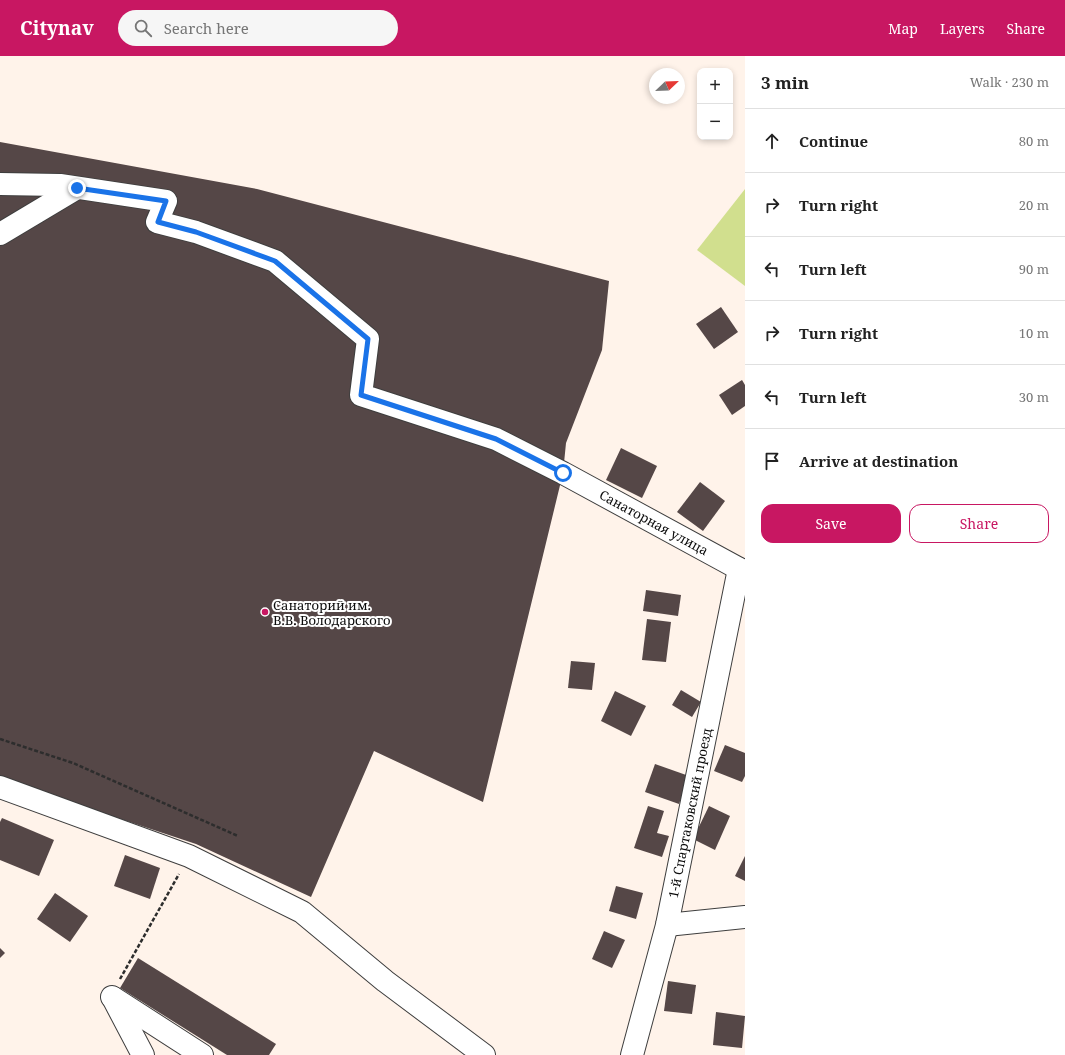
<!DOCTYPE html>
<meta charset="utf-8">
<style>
body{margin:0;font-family:"Noto Serif",serif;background:#f6f6f6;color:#222}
.controls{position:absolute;right:12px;top:12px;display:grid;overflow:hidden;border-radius:8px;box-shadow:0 2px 6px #0003}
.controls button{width:36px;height:36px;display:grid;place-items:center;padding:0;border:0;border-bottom:1px solid #e0e0e0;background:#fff;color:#222;font:20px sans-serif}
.compass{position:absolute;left:649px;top:12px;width:36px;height:36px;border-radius:50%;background:#fff;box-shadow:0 2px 6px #0003;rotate:67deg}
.stop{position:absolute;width:12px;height:12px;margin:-9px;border:3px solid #1a73e8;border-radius:50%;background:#fff}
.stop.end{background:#1a73e8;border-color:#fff;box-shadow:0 1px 4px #0008}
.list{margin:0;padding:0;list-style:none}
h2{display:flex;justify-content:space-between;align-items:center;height:52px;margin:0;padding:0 16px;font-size:17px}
h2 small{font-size:13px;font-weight:400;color:#767676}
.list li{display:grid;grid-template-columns:26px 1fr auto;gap:12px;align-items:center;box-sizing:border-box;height:64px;padding:0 16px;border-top:1px solid #e0e0e0}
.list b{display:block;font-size:15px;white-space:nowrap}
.list em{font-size:13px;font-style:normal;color:#767676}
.actions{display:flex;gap:8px;padding:12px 16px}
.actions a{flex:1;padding:9px 0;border:1px solid #c81762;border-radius:12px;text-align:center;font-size:14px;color:#c81762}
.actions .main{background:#c81762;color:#fff}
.icon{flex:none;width:22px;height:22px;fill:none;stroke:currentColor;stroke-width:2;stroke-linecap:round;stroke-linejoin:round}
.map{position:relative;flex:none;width:745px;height:999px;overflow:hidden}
header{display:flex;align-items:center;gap:24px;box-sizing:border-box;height:56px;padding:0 20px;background:#c81762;color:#fff}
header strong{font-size:19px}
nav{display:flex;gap:22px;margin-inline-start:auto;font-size:14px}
.search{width:280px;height:36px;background:#f6f6f6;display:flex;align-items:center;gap:10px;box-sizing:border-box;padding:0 14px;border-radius:22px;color:#767676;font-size:15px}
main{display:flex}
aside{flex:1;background:#fff}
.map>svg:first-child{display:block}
.forest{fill:#d1df8e}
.building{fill:#554747}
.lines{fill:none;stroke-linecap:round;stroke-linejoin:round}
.minor-casing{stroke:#3e3e3e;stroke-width:24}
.path{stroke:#2d2d2d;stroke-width:2.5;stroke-dasharray:4 2;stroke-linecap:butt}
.minor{stroke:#fff;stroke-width:22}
.route{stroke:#1a73e8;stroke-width:5}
.poi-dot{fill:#c81762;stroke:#fff;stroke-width:1.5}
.labels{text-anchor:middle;stroke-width:4;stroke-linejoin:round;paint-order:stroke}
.street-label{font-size:13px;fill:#0b0b0b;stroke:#fff}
.poi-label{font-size:13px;fill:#0b0b0b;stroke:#fff;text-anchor:start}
</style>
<header>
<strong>Citynav</strong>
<div class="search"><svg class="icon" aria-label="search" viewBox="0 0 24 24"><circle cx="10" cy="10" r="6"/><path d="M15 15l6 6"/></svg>Search here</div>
<nav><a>Map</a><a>Layers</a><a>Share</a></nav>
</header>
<main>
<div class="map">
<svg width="745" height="999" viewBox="0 0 745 999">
<rect width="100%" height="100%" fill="#fff3ea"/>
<path class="forest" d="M745,133V230L697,194Z"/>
<g class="building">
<path d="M0,86L257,133L609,225L602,294L566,387L563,417L483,746L374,695L311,841L196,788L0,723Z"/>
<path d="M721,251L738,276L714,293L696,268Z"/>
<path d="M742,324L745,329V350L732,359L719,339Z"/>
<path d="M621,392L657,410L642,442L606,424Z"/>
<path d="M700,426L725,445L703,475L677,456Z"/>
<path d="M646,534L681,539L678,560L643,555Z"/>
<path d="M647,563L671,566L666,606L642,604Z"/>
<path d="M571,605L595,607L592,634L568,632Z"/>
<path d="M681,634L701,646L692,661L672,649Z"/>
<path d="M615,635L646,650L631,680L601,665Z"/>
<path d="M725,689L745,697V720L742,726L714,715Z"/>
<path d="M655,708L689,720L679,748L645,736Z"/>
<path d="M648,750L664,755L657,777L669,780L662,801L634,792Z"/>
<path d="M709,750L730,760L715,794L693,783Z"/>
<path d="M2,762L54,784L39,820L0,804V766Z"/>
<path d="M125,799L160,812L150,843L114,830Z"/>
<path d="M745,800V825L735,820Z"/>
<path d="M616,830L643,837L636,863L609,855Z"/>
<path d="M55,837L88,860L70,886L37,863Z"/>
<path d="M604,875L625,884L612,912L592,903Z"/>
<path d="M0,892L5,897L0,902Z"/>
<path d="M138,902L276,988L269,999H227L120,932Z"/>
<path d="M668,925L696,929L692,958L664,955Z"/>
<path d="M716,956L745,960L742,992L713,989Z"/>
</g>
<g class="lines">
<defs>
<g id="minor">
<path id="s1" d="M0,128L60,129L166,145L157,166L196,176L275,205L368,283L361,339L496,383L563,417L745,516"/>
<path d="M0,178L77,132"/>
<path d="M0,731L189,800L302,856L385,925L484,999"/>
<path d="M667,869L745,861"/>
<path d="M112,941L202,999"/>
<path d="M113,942L143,999"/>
<path id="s2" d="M632,999L667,869L739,513"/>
</g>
</defs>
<use href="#minor" class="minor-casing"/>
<g class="path">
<path d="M0,683L73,707L238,780"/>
<path d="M120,923L179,818"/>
</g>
<use href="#minor" class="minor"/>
</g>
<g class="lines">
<path class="route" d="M77,132L166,145L158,166L196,176L275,205L368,283L361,339L496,383L563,417"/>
</g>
<circle class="poi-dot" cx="265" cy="556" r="4"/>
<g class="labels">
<g class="street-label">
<text dy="5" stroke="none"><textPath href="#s1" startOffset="813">Санаторная улица</textPath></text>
<text dy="5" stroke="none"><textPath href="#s2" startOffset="249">1-й Спартаковский проезд</textPath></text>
</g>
<g class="poi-label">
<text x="273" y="554">Санаторий им.<tspan x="273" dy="15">В.В. Володарского</tspan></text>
</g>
</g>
</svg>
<div class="controls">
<button>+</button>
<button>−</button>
</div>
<svg class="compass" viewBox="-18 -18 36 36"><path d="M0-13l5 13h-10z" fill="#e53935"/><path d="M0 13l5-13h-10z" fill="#767676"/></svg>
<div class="stop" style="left:563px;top:417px"></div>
<div class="stop end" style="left:77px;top:132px"></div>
</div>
<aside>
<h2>3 min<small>Walk · 230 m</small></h2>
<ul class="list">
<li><svg class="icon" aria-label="ahead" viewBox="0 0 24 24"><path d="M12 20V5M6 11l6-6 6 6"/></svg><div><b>Continue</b></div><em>80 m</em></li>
<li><svg class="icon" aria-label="right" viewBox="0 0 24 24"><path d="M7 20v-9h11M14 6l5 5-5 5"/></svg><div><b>Turn right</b></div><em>20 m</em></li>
<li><svg class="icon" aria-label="left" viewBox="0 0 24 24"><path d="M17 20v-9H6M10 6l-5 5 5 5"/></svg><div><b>Turn left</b></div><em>90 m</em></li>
<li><svg class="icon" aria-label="right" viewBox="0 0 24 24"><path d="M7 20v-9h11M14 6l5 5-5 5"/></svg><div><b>Turn right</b></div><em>10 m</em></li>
<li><svg class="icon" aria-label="left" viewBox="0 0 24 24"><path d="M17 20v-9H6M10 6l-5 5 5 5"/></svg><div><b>Turn left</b></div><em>30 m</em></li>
<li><svg class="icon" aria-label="arrive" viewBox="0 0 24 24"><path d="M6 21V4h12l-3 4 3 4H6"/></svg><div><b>Arrive at destination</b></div></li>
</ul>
<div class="actions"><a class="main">Save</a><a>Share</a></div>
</aside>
</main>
